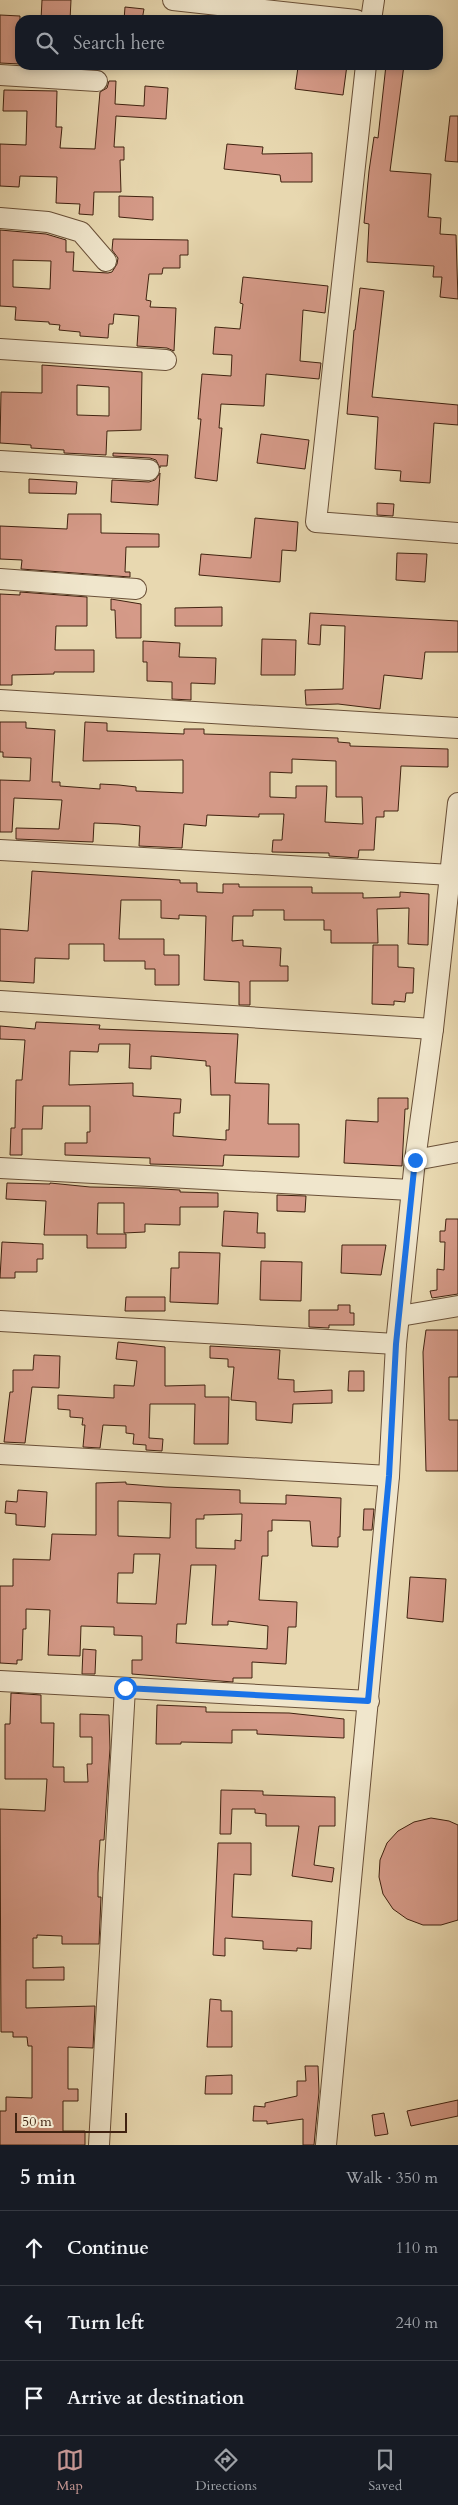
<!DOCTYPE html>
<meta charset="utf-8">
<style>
body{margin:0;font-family:Cardo,serif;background:#242831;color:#f1f3f6}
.scale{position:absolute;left:15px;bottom:12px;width:112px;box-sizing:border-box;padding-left:5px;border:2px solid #402210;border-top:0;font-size:14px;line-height:18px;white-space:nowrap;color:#402210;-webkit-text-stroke:4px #f0e6cc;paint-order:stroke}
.stop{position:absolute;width:15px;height:15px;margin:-11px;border:4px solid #1a73e8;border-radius:50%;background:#fff}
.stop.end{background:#1a73e8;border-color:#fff;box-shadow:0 1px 5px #0008}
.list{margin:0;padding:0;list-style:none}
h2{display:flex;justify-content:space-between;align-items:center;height:65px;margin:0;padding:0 20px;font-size:21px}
h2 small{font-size:16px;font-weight:400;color:#9ea1a6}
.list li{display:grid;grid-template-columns:32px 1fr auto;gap:15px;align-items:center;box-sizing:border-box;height:75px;padding:0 20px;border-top:1px solid #363941}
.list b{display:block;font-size:19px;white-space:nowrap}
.list em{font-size:16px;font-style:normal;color:#9ea1a6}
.icon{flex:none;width:28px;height:28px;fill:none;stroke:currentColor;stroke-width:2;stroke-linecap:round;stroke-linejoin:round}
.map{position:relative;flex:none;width:458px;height:2145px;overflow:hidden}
.search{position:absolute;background:#171b24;box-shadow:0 2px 8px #0003;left:15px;right:15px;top:15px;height:55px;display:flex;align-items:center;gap:12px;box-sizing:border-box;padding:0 18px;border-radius:15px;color:#9ea1a6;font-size:19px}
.sheet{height:290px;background:#171b24}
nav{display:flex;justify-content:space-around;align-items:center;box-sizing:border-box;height:70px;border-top:1px solid #363941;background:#171b24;font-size:14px;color:#9ea1a6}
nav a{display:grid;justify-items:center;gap:2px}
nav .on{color:#c59692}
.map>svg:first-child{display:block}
.building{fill:#d59a88;stroke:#402210;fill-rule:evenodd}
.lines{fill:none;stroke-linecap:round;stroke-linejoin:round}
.minor-casing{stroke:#6a5038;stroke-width:22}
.minor{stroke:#f0e6cc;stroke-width:20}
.route{stroke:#1a73e8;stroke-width:6}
</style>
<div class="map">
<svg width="458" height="2145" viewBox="0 0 458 2145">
<rect width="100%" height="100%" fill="#e8d8b0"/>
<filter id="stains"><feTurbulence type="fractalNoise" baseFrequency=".004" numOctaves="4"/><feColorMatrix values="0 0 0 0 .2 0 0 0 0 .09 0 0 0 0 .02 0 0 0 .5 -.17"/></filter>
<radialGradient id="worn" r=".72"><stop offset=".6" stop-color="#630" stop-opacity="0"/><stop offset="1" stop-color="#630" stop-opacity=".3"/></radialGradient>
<g class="building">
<path d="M42,0H71L70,20H41Z"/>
<path d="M125,7L144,9L142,20H124Z"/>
<path d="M0,15L20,16V64L0,63Z"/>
<path d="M315,65H347L343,95L295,89L298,67L314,69Z"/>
<path d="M386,65H404L390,171L431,174L428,217L441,218L440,234L456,235L458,299L440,297L442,277H433L434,266L367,262L369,224L364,223L369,171L374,137L378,138Z"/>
<path d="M109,81H116L115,104L144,106L145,86L168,88L166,119L116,116L114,147H124V160H120L121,192H94L93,215L79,214L80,204L56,203L57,177L20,176L19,187L0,186V144L26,145L27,111H3L4,90L57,91L56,127H62L60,148L95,149L100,92L107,88Z"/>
<path d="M450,116H458V162L445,161Z"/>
<path d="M227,144L263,147L262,154L312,153V182H281L280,175L224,169Z"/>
<path d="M119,196L153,197V220L119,217Z"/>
<path d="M0,230L46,234L66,240V252H74L73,271L108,273L112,272L117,264L118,258L112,250L113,239L188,240V255H180V268H163L162,274H149L146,300L151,301L150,307L176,308L174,351L167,348L137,346L139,316L114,314L113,324H109L108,338L80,336V332L59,330L60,325L49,324V322L15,320L16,307L0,306ZM13,260L51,261L50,289L13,287Z"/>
<path d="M243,277L328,286L325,313L303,310L300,361L321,363L319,379L266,374L264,406L221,404L219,428H222L217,481L195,478L201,419H198L202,374L231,376L232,355L213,354L215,327L240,329L243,304L240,303Z"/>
<path d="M360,288L384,291L372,397L458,405V425L434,423L430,483L400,481L401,471L375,469L378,417L347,414L354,330H355Z"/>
<path d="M42,365L142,372L141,430L107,431L106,455L64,453V450L31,448V445L0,443L1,392L42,393ZM77,385L109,387V416L77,415Z"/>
<path d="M261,434L309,440L305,469L257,463Z"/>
<path d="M113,453L168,455L167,466H160V468L156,460L150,458L113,456Z"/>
<path d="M160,473L158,505L111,502L112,480L149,482L155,480Z"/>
<path d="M29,479L77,482L76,494L29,493Z"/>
<path d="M377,503L394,504L393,516L377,515Z"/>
<path d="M68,514H101V533L159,534V547H126L125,572H130V577L21,569L22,560L0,559V526L67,529Z"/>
<path d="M255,518L298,522L296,551L282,550L280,582L199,575L201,554L251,558Z"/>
<path d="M397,553L427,554L425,582L396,580Z"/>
<path d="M20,592L87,597V626H56L55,650H94V672H54V674L12,675V685H0V594L20,595Z"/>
<path d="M111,599L141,604V638H116L115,610H111Z"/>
<path d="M222,607V626H175V608Z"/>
<path d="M310,613L458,621V652H425L422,679L384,675L380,709L338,704L306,705L305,690L343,689L344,662L345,626L321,625L320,645L308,644Z"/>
<path d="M262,639L296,640L295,675H261Z"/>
<path d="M143,641L180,643L179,657L216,658L215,684L191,683V700L172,699V682L147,681V662H143Z"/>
<path d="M0,722H26V728L55,730L52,782H60V786L100,789V784L119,785L136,787V791L183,793V760L83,761L85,722L107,723V731L184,734V729H204V734L338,738V742L350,743V746L448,749V767L401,766L398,811H384V817H376L374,850H359L358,858L329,856V853L272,852L273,840H282L284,814H259V817L207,815L206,826L184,824L182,848L139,846L140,826L119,824L94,823L93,842L16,839V828L59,829L62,800L14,798L12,832H0V780L30,781L31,758L3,757V752H0ZM292,759L336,761V797H362L363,824L325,822L327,786H296V798L270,797V772L292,773Z"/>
<path d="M32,871L180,880V883H197V892L223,893V884H239V887H312V893H363V898L400,897V892L429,894L428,945L408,944L409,908L377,909L378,943H331V930H324V920H284V910H253V916H233L232,941L243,940V946L281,948L280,966H288V981H250V1005H239V982L204,980L206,916L179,915V919L161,918V900H121L119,939H164V955H179V985H155V969H145V961H104V944H69V959L35,958L34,983L0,981V929L28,931Z"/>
<path d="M373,945H398V967L414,968L413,993H406L405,1002L394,1001V1005L372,1004Z"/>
<path d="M36,1022L100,1025L99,1029L238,1034L235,1083L269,1084L268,1124H299V1157L224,1155L223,1166L150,1164V1158L65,1155V1143H87V1132H90V1106H43L42,1129H22V1155H10L11,1128H15L16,1080H22L25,1040L0,1039V1026L35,1029ZM99,1044H130L129,1068L151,1069V1056L206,1061V1066H210L211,1095H230L229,1130H226V1140L173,1136L174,1113H180L181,1099L133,1096V1083L69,1085L70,1051L98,1052Z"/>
<path d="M378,1098H408V1109H405L402,1166L344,1163L346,1120L378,1122Z"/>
<path d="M7,1183L50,1184V1183L90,1187L144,1188L180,1190V1192L218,1193V1207H180V1225L145,1224V1232L124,1233V1203H98L97,1234H126V1248H87V1235H44L46,1201L6,1199Z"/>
<path d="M277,1195L306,1196L305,1212L277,1211Z"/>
<path d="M224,1211L258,1213L257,1233H265V1248L222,1246Z"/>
<path d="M446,1219H458V1294L432,1298L430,1291L437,1290V1269L444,1270L445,1242H440V1231H445Z"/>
<path d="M2,1242L43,1244V1259H37V1272H15V1278H0Z"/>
<path d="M342,1245H386L381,1275L341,1273Z"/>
<path d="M179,1252L220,1253L218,1304L170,1302L171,1268H179Z"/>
<path d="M261,1261L302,1262L301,1301L260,1300Z"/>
<path d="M126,1297H165V1311H125Z"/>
<path d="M338,1305H350V1313H354V1325H329V1328L309,1327V1310H338Z"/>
<path d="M426,1330H458V1377H449V1420H458V1471H426L423,1352Z"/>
<path d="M118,1342L165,1347V1386L205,1385V1397H229L228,1444H194L195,1404H150L149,1438L163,1439L162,1451L146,1450V1445L133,1444L134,1434L126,1433V1426L103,1425L100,1448L83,1447L85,1425H82L83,1418L70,1417V1410L58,1409V1395L114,1398V1385L134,1386L137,1361L116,1359Z"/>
<path d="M210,1346L280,1350L278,1379L294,1380V1392L332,1390V1403L293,1404L292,1423L256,1420V1402L231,1400L234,1367H228V1359L210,1358Z"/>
<path d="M34,1355L60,1356L59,1388L32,1387L25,1443L4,1442L10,1392H13V1370H33Z"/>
<path d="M349,1371H364V1391H348Z"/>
<path d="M126,1482V1484L165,1487L240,1490V1503L286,1504V1495L341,1498L340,1537H338V1547L312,1546L310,1521L272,1520V1531H268V1556H262L259,1600L297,1602L296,1627H288L286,1664L252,1662V1678H233V1682L132,1674V1660H142V1636L114,1635V1627L81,1626L80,1656L48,1655L50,1610L26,1609V1629H23L22,1660H17V1664L0,1663V1586H13V1559L50,1560L52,1534L96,1535V1483ZM118,1501L171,1503L170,1538L118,1536ZM242,1514L241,1541L235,1540V1549L196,1548V1519H204V1515ZM134,1554H160L156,1604L117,1603L118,1573H133ZM191,1565H216L212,1625H228V1621L268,1626L267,1649L176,1643L177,1624H186Z"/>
<path d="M18,1490L47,1492L45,1527L16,1525V1514L5,1513L6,1501L17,1502Z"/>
<path d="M364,1509H374L372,1530H363Z"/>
<path d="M410,1577L446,1579L443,1622L407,1618Z"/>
<path d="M83,1649L96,1650L95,1674H82Z"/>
<path d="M11,1693L41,1695V1723H54L53,1767H64V1782H88L87,1764H92V1737H80V1714L109,1715L110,1748L104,1840H100L98,1873V1897H101L99,1944H62V1936L37,1935V1938H33V1968L64,1967V1980H26V2008L95,2006L93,2048L68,2047V2089H78V2101H63V2131H85V2145H0V2111H6V2097L32,2098V2046H28L27,2037H13V2032H1L0,1809L45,1811L47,1779H5V1724H10Z"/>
<path d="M157,1705L206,1707V1712L289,1713L344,1719V1738L257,1734V1730H232V1743L181,1742V1744H156Z"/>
<path d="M221,1790L263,1791V1795L335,1797V1826H319L314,1865L334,1868L332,1882L292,1876L299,1826H266V1814L255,1813V1809H232L231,1834H220Z"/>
<path d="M431,1818L449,1821L458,1825V1920L441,1925H423L407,1919L393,1909L383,1894L379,1877L380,1860L387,1843L398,1831L414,1822Z"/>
<path d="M218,1843H251V1875L234,1874L232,1917L312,1921L311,1949L297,1948V1951L263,1949V1941L225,1938V1956L213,1955Z"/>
<path d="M210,1999L221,2000V2011H232V2047H207Z"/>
<path d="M305,2066H318L319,2092L314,2145H303V2119L267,2124V2121H253L254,2106L265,2107V2103L297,2096V2081H306Z"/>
<path d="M232,2075V2094H205L206,2076Z"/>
<path d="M458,2100V2116L411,2126L407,2111Z"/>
<path d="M384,2113L388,2134L375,2136L372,2115Z"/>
</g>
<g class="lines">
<defs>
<g id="minor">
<path d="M173,0L356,20"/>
<path d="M371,20L374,0"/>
<path d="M366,65L316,522L458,533"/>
<path d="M0,75L97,81"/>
<path d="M0,218L48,222L81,232L106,261"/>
<path d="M0,349L166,360"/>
<path d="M0,461L149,470"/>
<path d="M0,579L136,589"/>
<path d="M0,700L458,728"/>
<path d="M0,850L452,875"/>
<path d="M0,1001L433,1029"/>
<path d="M415,1160L458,1152"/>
<path d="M0,1168L411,1190"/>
<path d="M400,1316L458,1306"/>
<path d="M0,1321L396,1344"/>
<path d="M0,1454L389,1476"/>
<path d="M0,1681L369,1701"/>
<path d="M99,2145L125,1688"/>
<path d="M326,2145L389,1476L396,1344L415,1160L433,1029L458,803"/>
</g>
</defs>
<use href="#minor" class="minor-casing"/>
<use href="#minor" class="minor"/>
</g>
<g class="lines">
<path class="route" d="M125,1688L368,1701L389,1476L396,1344L415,1160"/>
</g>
<rect width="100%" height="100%" filter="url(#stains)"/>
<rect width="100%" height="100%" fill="url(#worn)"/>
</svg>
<div class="scale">50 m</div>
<div class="stop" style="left:125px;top:1688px"></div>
<div class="stop end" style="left:415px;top:1160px"></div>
<div class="search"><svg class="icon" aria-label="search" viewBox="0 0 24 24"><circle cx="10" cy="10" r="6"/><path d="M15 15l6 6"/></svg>Search here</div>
</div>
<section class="sheet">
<h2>5 min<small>Walk · 350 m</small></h2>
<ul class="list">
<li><svg class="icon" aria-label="ahead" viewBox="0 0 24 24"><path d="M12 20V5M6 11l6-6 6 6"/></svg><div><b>Continue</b></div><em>110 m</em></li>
<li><svg class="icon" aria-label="left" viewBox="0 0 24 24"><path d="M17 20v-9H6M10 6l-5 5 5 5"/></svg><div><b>Turn left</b></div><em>240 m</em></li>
<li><svg class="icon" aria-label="arrive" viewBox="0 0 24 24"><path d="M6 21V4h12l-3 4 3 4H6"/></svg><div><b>Arrive at destination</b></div></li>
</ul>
</section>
<nav>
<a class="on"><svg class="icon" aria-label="map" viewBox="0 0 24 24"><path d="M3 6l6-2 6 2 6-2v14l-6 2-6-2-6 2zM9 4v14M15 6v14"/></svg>Map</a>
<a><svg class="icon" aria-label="directions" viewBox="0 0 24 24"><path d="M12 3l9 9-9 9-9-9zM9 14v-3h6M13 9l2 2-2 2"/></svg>Directions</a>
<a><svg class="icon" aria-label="saved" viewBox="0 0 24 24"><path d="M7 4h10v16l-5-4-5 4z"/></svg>Saved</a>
</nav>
